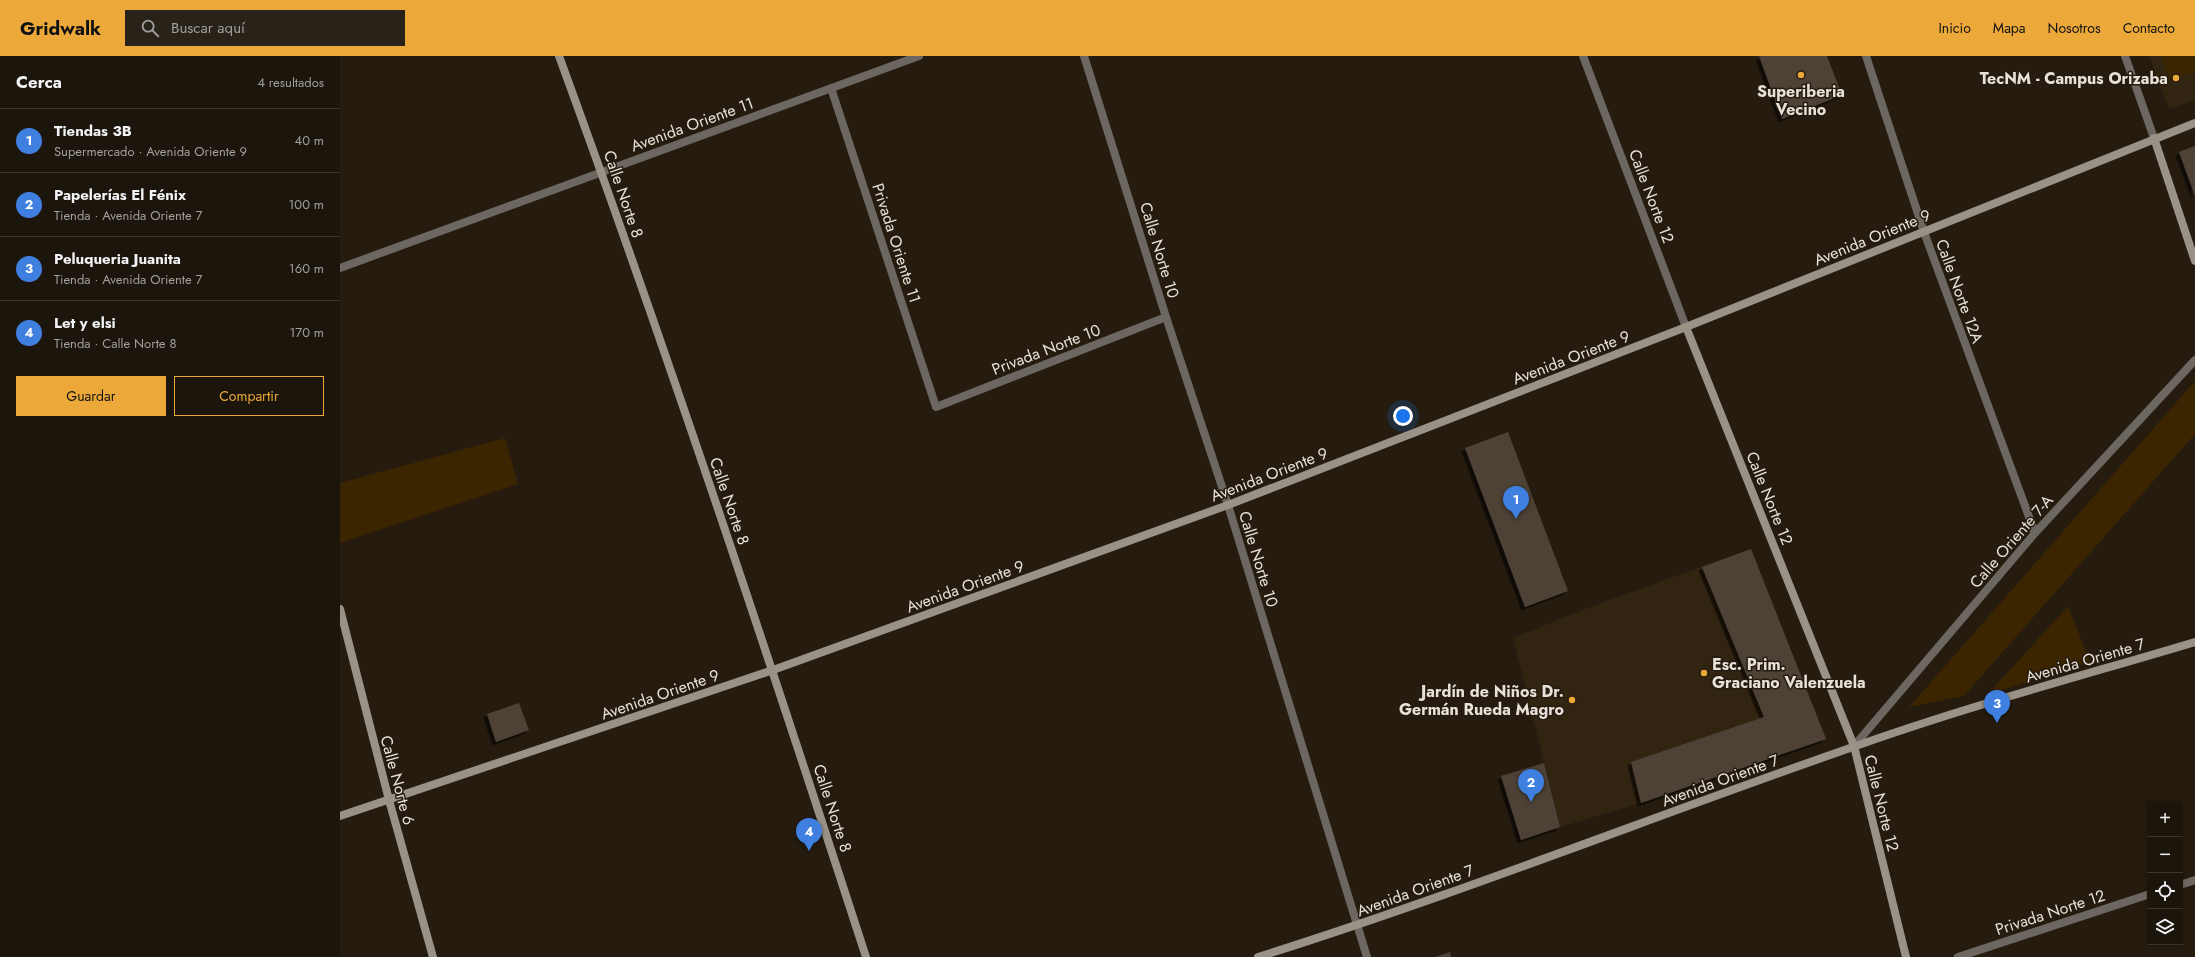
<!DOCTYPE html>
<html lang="es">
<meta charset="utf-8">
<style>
body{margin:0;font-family:Jost,sans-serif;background:#292219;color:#f1f3f6}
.controls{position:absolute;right:12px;bottom:12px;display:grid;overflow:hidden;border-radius:0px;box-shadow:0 1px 3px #0004}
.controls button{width:36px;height:36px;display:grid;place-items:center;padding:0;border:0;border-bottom:1px solid #3a342c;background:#1c150b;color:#f1f3f6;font:20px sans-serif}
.you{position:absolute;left:1063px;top:360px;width:14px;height:14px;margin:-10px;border:3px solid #fff;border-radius:50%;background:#1a73e8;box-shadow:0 0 0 6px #1a73e833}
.badge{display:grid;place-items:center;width:26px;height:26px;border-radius:50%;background:#eca93a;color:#fff;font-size:13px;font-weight:700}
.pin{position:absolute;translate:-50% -33px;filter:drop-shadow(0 1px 2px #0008)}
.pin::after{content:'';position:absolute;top:21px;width:14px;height:12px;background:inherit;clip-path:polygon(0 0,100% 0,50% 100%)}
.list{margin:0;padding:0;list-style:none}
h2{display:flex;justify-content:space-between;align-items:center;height:52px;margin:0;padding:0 16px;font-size:17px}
h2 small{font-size:13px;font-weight:400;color:#a09f9d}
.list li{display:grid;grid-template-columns:26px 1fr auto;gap:12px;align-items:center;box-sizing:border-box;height:64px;padding:0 16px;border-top:1px solid #3a342c}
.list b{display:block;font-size:15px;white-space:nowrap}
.list p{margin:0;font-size:13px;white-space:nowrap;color:#a09f9d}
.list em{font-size:13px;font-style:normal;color:#a09f9d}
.actions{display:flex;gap:8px;padding:12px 16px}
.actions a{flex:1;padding:9px 0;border:1px solid #eca93a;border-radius:0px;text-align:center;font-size:14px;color:#eca93a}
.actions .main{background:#eca93a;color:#111}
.icon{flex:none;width:22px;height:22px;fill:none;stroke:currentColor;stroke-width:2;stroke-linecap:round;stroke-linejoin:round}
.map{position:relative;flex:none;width:1855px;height:901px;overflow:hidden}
header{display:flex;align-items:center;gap:24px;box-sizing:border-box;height:56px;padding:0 20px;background:#eca93a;color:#111}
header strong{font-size:19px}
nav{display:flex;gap:22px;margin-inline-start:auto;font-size:14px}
.search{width:280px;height:36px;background:#292219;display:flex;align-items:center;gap:10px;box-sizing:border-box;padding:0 14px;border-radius:0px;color:#a09f9d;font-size:15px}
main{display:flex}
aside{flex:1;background:#1c150b}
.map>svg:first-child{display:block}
.built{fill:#312411}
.green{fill:#3b2400}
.building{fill:#4e4336;filter:url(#shadow)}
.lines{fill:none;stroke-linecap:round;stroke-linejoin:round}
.street{stroke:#6c6761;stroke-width:8}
.secondary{stroke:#999287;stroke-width:8}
.poi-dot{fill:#eca93a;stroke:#251c0f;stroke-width:1.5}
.labels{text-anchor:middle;stroke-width:3;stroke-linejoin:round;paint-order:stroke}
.poi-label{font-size:16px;font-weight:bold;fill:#e8e1d9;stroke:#251c0f;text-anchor:end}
.street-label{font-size:16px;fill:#e8e1d9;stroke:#251c0f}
</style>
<header>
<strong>Gridwalk</strong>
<div class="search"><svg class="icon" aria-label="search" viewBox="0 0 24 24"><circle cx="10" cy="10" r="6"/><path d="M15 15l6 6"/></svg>Buscar aquí</div>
<nav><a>Inicio</a><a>Mapa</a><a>Nosotros</a><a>Contacto</a></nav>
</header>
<main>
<aside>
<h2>Cerca<small>4 resultados</small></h2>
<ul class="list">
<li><span class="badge" style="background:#3f7fe0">1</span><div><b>Tiendas 3B</b><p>Supermercado · Avenida Oriente 9</p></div><em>40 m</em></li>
<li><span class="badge" style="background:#3f7fe0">2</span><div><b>Papelerías El Fénix</b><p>Tienda · Avenida Oriente 7</p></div><em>100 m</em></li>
<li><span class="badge" style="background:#3f7fe0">3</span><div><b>Peluqueria Juanita</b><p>Tienda · Avenida Oriente 7</p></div><em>160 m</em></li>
<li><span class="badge" style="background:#3f7fe0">4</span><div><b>Let y elsi</b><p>Tienda · Calle Norte 8</p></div><em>170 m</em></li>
</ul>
<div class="actions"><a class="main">Guardar</a><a>Compartir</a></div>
</aside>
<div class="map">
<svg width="1855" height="901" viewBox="0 0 1855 901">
<defs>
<filter id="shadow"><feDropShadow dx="-3.5" dy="3.5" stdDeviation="0" flood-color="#0009"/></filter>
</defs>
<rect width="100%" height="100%" fill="#251c0f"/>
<g class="built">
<path d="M1809,0H1855V44L1829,53Z"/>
<path d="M1411,493L1486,683L1301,747L1220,771L1173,582L1250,551Z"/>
</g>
<g class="green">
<path d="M1821,0H1855V16L1830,25Z"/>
<path d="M1855,325V378L1624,640L1569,651Z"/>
<path d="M165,382L178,428L0,487V427Z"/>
<path d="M1728,550L1750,606L1647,639Z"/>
</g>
<g class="building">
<path d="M1419,0H1487L1502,39L1442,63Z"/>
<path d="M1855,90V140L1839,96Z"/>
<path d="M1168,376L1228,535L1185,551L1125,392Z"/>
<path d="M1411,493L1486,683L1301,747L1291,706L1424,661L1362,511Z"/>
<path d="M179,647L189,674L156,686L147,658Z"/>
<path d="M1204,707L1220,771L1181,784L1161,720Z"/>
<path d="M1110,896L1111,901H1095Z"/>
</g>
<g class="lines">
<g class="street">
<path d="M744,0L826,261L888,449L1027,901"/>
<path d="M1243,0L1346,271"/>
<path d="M1526,0L1584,176L1695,477"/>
<path d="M1785,0L1814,82"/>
<path d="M491,32L596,351L826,261"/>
<path d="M0,212L579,0"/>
<path d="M1514,690L1695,477L1855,304"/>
<path d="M1840,829L1855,824"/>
<path d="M1618,901L1810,838"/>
</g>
<g class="secondary">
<path d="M219,0C328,298 428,599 526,901"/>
<path d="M1814,82L1855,205"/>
<path d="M1346,271L1514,690L1566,901"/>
<path d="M0,553L49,744L93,901"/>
<path d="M0,760L433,614L888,449L1346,271L1855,67"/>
<path d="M918,901C1119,838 1314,760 1513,691C1625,651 1741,620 1855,586"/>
</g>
</g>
<g class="poi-dot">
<circle cx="1461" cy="19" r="4"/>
<circle cx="1836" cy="22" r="4"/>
<circle cx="1364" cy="617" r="4"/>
<circle cx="1232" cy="644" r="4"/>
</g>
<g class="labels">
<g class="poi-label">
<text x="1828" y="28">TecNM - Campus Orizaba</text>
<text x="1461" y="41" text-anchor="middle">Superiberia<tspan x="1461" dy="18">Vecino</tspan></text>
<text x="1372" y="614" text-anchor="start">Esc. Prim.<tspan x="1372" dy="18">Graciano Valenzuela</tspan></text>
<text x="1224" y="641">Jardín de Niños Dr.<tspan x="1224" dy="18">Germán Rueda Magro</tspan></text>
</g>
<g class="street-label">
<text transform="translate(352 68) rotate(-20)" y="6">Avenida Oriente 11</text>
<text transform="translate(284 138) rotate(71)" y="6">Calle Norte 8</text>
<text transform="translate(1312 140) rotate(69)" y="6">Calle Norte 12</text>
<text transform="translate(1532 181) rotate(-22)" y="6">Avenida Oriente 9</text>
<text transform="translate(557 187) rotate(72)" y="6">Privada Oriente 11</text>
<text transform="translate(820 194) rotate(73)" y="6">Calle Norte 10</text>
<text transform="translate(1620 235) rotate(70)" y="6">Calle Norte 12A</text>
<text transform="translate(706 293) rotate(-21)" y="6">Privada Norte 10</text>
<text transform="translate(1231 301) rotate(-21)" y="6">Avenida Oriente 9</text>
<text transform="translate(929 418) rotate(-21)" y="6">Avenida Oriente 9</text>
<text transform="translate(1430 442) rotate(68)" y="6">Calle Norte 12</text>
<text transform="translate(390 445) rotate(71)" y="6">Calle Norte 8</text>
<text transform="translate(1671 485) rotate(-49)" y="6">Calle Oriente 7-A</text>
<text transform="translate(919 503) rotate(73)" y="6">Calle Norte 10</text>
<text transform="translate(625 530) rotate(-20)" y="6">Avenida Oriente 9</text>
<text transform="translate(1745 604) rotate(-16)" y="6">Avenida Oriente 7</text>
<text transform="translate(320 638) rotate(-19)" y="6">Avenida Oriente 9</text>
<text transform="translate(58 724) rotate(75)" y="6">Calle Norte 6</text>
<text transform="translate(1380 724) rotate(-20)" y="6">Avenida Oriente 7</text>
<text transform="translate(1542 747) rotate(76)" y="6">Calle Norte 12</text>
<text transform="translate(493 752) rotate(72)" y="6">Calle Norte 8</text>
<text transform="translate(1075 834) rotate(-20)" y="6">Avenida Oriente 7</text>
<text transform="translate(1710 856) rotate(-18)" y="6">Privada Norte 12</text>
</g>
</g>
</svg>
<div class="controls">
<button>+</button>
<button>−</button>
<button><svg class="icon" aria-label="locate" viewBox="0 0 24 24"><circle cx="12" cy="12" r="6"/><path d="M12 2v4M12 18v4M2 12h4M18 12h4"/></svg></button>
<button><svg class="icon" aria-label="layers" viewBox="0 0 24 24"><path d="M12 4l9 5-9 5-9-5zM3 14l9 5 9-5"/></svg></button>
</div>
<div class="you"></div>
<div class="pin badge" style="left:1176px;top:463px;background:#3f7fe0">1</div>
<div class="pin badge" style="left:1191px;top:746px;background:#3f7fe0">2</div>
<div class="pin badge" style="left:1657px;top:667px;background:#3f7fe0">3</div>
<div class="pin badge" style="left:469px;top:795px;background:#3f7fe0">4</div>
</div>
</main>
